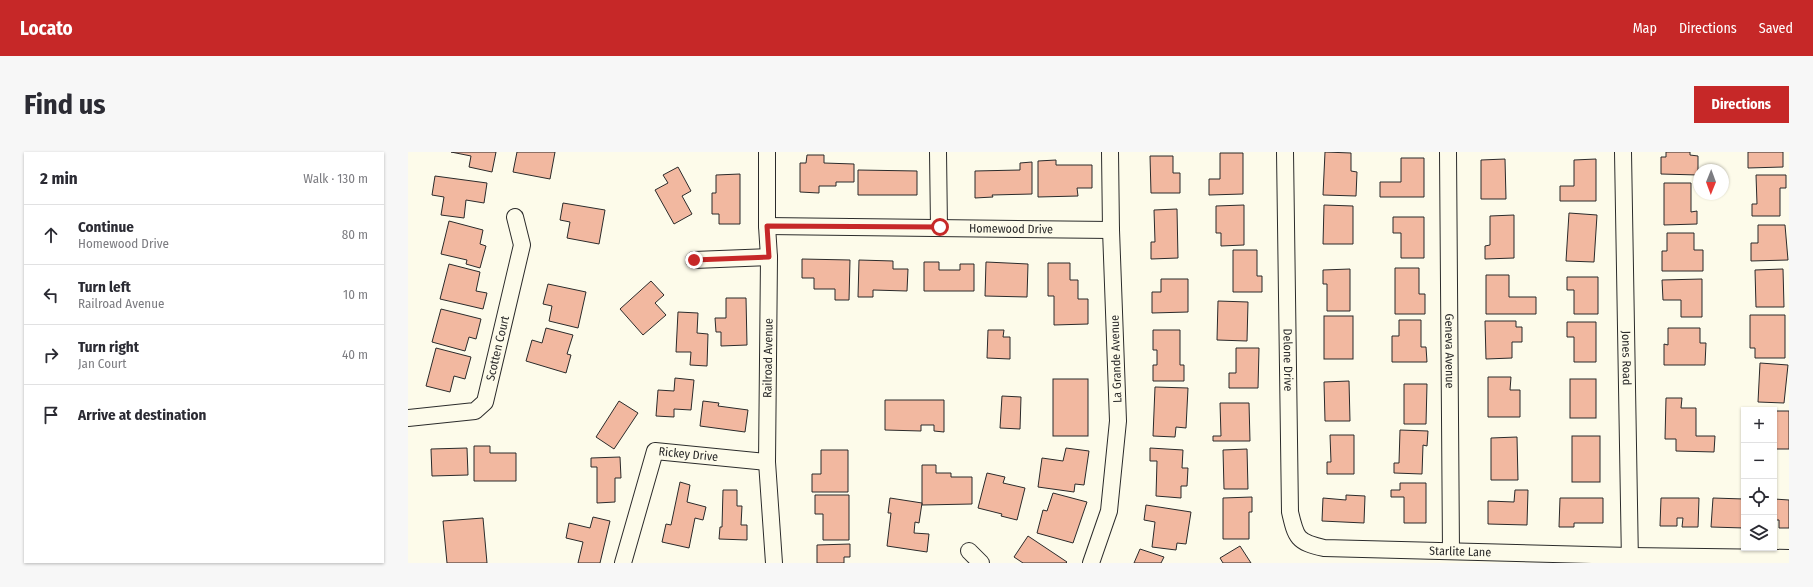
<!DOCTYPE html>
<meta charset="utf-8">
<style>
body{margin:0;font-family:"Fira Sans Condensed",sans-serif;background:#f7f7f7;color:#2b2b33}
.controls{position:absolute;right:12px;bottom:12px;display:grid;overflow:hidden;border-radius:0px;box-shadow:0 1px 3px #0004}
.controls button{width:36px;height:36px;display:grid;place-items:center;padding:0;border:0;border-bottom:1px solid #e1e1e2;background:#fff;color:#2b2b33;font:20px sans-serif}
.compass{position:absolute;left:1285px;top:12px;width:36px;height:36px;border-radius:50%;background:#fff;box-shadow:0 1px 3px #0004;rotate:181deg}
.stop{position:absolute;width:12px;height:12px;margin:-9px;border:3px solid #c62828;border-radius:50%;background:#fff}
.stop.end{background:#c62828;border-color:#fff;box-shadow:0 1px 4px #0008}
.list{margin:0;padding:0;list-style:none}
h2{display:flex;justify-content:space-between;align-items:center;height:52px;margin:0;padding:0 16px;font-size:17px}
h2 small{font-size:13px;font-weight:400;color:#7c7c81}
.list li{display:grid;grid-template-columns:26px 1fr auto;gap:12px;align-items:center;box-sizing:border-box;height:60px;padding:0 16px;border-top:1px solid #e1e1e2}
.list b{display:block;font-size:15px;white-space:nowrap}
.list p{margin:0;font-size:13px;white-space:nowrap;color:#7c7c81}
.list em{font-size:13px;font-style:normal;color:#7c7c81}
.icon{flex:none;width:22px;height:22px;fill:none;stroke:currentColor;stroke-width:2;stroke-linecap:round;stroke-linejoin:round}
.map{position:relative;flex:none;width:1381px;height:411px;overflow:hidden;border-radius:0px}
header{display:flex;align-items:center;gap:24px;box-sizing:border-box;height:56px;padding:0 20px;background:#c62828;color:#fff}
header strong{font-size:19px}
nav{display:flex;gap:22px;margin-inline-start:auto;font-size:14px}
.intro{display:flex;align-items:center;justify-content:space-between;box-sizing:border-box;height:96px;padding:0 24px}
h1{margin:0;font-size:28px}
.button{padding:10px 18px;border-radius:0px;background:#c62828;color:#fff;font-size:14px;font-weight:700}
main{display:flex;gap:24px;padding:0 24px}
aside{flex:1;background:#fff;border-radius:0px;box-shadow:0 1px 3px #0004}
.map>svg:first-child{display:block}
.building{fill:#f2b8a0;stroke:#2b2b2b}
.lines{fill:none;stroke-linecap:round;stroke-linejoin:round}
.minor-casing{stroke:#2b2b2b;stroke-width:18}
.minor{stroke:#fdfbea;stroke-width:16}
.route{stroke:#c62828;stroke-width:5}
.labels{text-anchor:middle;stroke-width:3;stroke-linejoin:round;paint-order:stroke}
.street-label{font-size:12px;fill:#2b2b2b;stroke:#fdfbea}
</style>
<header>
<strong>Locato</strong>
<nav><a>Map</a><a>Directions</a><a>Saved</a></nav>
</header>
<div class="intro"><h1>Find us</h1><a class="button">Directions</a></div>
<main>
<aside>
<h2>2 min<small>Walk · 130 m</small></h2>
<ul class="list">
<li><svg class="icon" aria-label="ahead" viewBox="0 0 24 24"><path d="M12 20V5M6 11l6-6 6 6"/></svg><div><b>Continue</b><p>Homewood Drive</p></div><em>80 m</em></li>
<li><svg class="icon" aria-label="left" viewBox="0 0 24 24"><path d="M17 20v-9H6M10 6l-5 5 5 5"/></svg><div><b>Turn left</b><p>Railroad Avenue</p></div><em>10 m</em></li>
<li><svg class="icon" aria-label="right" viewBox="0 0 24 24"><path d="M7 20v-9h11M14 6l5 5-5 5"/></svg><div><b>Turn right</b><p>Jan Court</p></div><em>40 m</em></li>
<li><svg class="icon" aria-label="arrive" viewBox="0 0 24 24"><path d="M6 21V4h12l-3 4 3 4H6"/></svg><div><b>Arrive at destination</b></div></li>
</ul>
</aside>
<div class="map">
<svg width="1381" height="411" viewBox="0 0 1381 411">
<rect width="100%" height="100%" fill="#fdfbea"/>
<g class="building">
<path d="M43,0H88L84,20L61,15L63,4Z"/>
<path d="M109,0H147L142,27L105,20Z"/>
<path d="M917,0L943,1V19L949,20L948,44L915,43Z"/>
<path d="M1258,0H1282V3L1290,4V23L1253,22V5H1258Z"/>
<path d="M1340,0H1375V15L1340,16Z"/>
<path d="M812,1H835V42L801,43V27H812Z"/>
<path d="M399,3H416V11L446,12V30H428V34H411V41L392,40V11H398Z"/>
<path d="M742,4H765V21H772V41H743Z"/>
<path d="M993,6H1016V45H972V30H993Z"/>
<path d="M1097,7L1098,47H1073V8Z"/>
<path d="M1188,7V49H1152V34H1166V8Z"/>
<path d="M648,8V13H684V36H669L670,44L630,45V9Z"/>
<path d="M624,10V42L584,43L585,45L567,46V19L612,18V11Z"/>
<path d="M270,15L283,39L274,44L284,62L266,72L247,38L260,31L255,23Z"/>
<path d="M450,18L509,19V43H450Z"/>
<path d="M332,22V72H311V62H304V41H308V23Z"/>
<path d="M1348,23H1378V36H1372V64H1344V52H1349Z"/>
<path d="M27,24L79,31L76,51L58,48L56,66L33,63L36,45L24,43Z"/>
<path d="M1256,31H1283V60L1289,59V72L1256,73Z"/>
<path d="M155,51L197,58L191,92L159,86L162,70L152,68Z"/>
<path d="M836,53V93L813,94V81H808V54Z"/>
<path d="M916,53L945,54V92H915Z"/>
<path d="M769,57L770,106L743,107V90H747L746,58Z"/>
<path d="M1161,61L1189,63L1186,110L1158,109Z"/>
<path d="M1106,63V106L1077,107V94L1082,93V64Z"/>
<path d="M985,65H1016V106H993V81H985Z"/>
<path d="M41,69L75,78L72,92L78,94L72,116L58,112L59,108L33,102Z"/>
<path d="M1350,73H1377L1380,108L1343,109V91H1350Z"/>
<path d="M1259,81H1286V98H1295V119H1254V99H1259Z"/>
<path d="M825,98H849V124H854V140H825Z"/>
<path d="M394,107L442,108L441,148H427V137H406V126H394Z"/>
<path d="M451,108L485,109V117H500L499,139L465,138V145H450Z"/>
<path d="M516,110H531V118H552V112H566V139H516Z"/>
<path d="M578,110L620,112L619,145L577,144Z"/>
<path d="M640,111H662V128H670V147H680V172L646,173V144H640Z"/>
<path d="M41,112L72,120L68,139L79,141L75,157L32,147Z"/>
<path d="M987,116H1011V142H1017V162H987Z"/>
<path d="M942,117V159H919V132H915V118Z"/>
<path d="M1375,117L1376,155H1348L1347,118Z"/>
<path d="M1078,123H1101V145H1128V162H1078Z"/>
<path d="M1159,125H1190V162H1166V138H1159Z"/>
<path d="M753,127H780V160L744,161V140H753Z"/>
<path d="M1294,127V165H1273V148H1255L1254,128Z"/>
<path d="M243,129L256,143L247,151L258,163L235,183L212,157Z"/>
<path d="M140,132L178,140L170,176L141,169L144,154L135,152Z"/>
<path d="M318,146H338L339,193L313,194V180H308L307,166H318Z"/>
<path d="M810,149L840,150L839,189L809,188Z"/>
<path d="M33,157L73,167L68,187L61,185L57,199L24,190Z"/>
<path d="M270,160L290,161L289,181L300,182L299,214L282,213L283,200H268Z"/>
<path d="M1342,163H1377V206H1347V196H1342Z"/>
<rect x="916" y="164" width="29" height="43"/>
<path d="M991,168H1013V195H1018L1019,210H984V184H991Z"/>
<path d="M1077,169H1108V175H1114V190H1104V206L1078,207Z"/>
<path d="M1159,170H1188V210H1166V185H1159Z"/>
<path d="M138,176L165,183L159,202L163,203L158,221L118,209L124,188L134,191Z"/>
<path d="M1260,176H1292V191H1298L1297,213H1256V192L1260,193Z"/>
<path d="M580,178H596L595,185H602V207L579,206Z"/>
<path d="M745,178H772V213H776V229H745V213H749V198H745Z"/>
<path d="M28,196L63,205L57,227L46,224L42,240L18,234Z"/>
<path d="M828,196H851L850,236H821V221H828Z"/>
<path d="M1352,211L1380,213L1376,251L1350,250Z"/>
<path d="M1080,225H1103L1102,238H1112V265H1080Z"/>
<path d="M267,226L286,228L283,258L266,257V265L248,264L250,238L266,239Z"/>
<rect x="645" y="227" width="35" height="57"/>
<rect x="1162" y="227" width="26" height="39"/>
<path d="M941,229L942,269H917L916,230Z"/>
<path d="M996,232H1019L1018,272H996Z"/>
<path d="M747,235L780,236L778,276L768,275L767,285L745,284Z"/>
<path d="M594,244L613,245L612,277L592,276Z"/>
<path d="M1258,246H1274L1273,256H1288V284H1307L1306,300L1268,299V287H1257Z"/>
<path d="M477,248H536V280L526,279V273H513V279L477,278Z"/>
<path d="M211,249L230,261L206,297L188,285Z"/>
<path d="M295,249L311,251L310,254L340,258L337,280L292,274Z"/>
<path d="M812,251H841L842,289H805V284H813Z"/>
<rect x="1366" y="259" width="15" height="38"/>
<path d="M992,278L1020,279L1019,294L1015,293L1014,322L986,321V311H991Z"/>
<path d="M922,283H946V322H919V310H923Z"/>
<rect x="1164" y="284" width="28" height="46"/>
<path d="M1109,285L1110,328H1083V286Z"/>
<path d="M66,294H82V301H108V329H66Z"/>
<path d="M59,296L60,323L24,324L23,297Z"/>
<path d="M658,296L681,299L676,333L667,332L666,340L630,335L634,306L655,309Z"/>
<path d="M742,296L775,298L774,316H780L779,334H773V346L748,344L749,309H742Z"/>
<path d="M839,297L840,337H816L815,298Z"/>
<path d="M413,298H440V340H404V322H413Z"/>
<path d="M212,305L213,326H207V350L189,351V315H183V306Z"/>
<path d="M514,313H528V321H543V325H564V352L514,353Z"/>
<path d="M579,321L597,325L595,331L617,336L609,368L593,364L594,362L570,356Z"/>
<path d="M272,330L282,333L279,350L298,355L295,368L287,366L281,396L254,390L258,372L263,373Z"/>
<path d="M992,331H1018V371H996V345H983V338H992Z"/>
<path d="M315,338H329V354H334L333,373H339V388L311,387L312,375H314Z"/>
<path d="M1107,338H1120L1119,373L1080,372V349L1106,350Z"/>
<path d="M645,341L679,350L665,391L629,381L635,358L639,359Z"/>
<path d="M407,343H441V388H415V362H407Z"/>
<path d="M938,343L957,344L956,371L914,369L915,346L938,348Z"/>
<path d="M844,345V360H841V387H815V346Z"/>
<path d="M482,346L514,351L511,371L507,370L506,381L521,382L519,400L479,394L483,361H480Z"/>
<path d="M1152,346H1195V371H1166V375H1151Z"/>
<path d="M1253,346H1291L1290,375H1274L1275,366H1269V374H1252Z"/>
<path d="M1305,346L1336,347V376L1303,375Z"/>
<path d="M1366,347L1381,348V376H1371V368H1366Z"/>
<path d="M738,353L783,360L778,392L769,391L768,398L744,395L747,370L736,368Z"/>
<path d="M185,365L202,369L192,411H170L175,390L158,386L161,371L182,376Z"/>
<path d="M75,366L79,411H39L35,369Z"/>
<path d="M620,384L659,410L658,411H615L606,405Z"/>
<path d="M442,392V405H436V411H409V393Z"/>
<path d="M832,394L843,411H815L812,406Z"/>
<path d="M732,397L756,405L753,411H726Z"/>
</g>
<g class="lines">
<defs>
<g id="minor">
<path d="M359,0V74L361,105L359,310L366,411"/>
<path d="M530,0L531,75"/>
<path id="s1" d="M877,0L882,360C888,386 889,390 916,396L1222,404L1381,406"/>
<path id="s2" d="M1040,0L1043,399"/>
<path id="s3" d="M1215,0L1222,411"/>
<path id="s4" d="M359,74L703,78"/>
<path d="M286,108L361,105"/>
<path id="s5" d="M0,266L67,259L77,250L114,93L107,65"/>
<path d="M561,399L573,411"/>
<path id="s6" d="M215,411L247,299L359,310"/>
<path d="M683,411L701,359L710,269L703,78L702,0"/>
</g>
</defs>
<use href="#minor" class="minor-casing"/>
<use href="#minor" class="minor"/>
</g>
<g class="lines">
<path class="route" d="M286,108L361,105L359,74L532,75"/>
</g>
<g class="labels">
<g class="street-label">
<text dy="4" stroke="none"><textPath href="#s4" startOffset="244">Homewood Drive</textPath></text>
<text dy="4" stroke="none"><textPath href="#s5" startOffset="136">Scotten Court</textPath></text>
<text dy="4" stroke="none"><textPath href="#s2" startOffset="199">Geneva Avenue</textPath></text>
<text dy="4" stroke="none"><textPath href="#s3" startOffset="206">Jones Road</textPath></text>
<text transform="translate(360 206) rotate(-89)" y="4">Railroad Avenue</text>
<text transform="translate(708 207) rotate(-92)" y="4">La Grande Avenue</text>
<text dy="4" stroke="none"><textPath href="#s1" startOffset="208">Delone Drive</textPath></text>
<text dy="4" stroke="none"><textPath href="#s6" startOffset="150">Rickey Drive</textPath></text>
<text dy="4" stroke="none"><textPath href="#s1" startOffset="551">Starlite Lane</textPath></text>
</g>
</g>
</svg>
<div class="controls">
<button>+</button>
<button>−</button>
<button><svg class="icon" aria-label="locate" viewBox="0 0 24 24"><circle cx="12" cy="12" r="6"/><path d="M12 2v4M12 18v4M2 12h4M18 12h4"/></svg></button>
<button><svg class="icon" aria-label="layers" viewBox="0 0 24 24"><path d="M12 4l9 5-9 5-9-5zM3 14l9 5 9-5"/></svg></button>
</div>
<svg class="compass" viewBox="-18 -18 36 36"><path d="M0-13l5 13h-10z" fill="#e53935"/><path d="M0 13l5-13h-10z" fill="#7c7c81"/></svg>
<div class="stop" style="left:532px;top:75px"></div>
<div class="stop end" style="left:286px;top:108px"></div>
</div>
</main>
